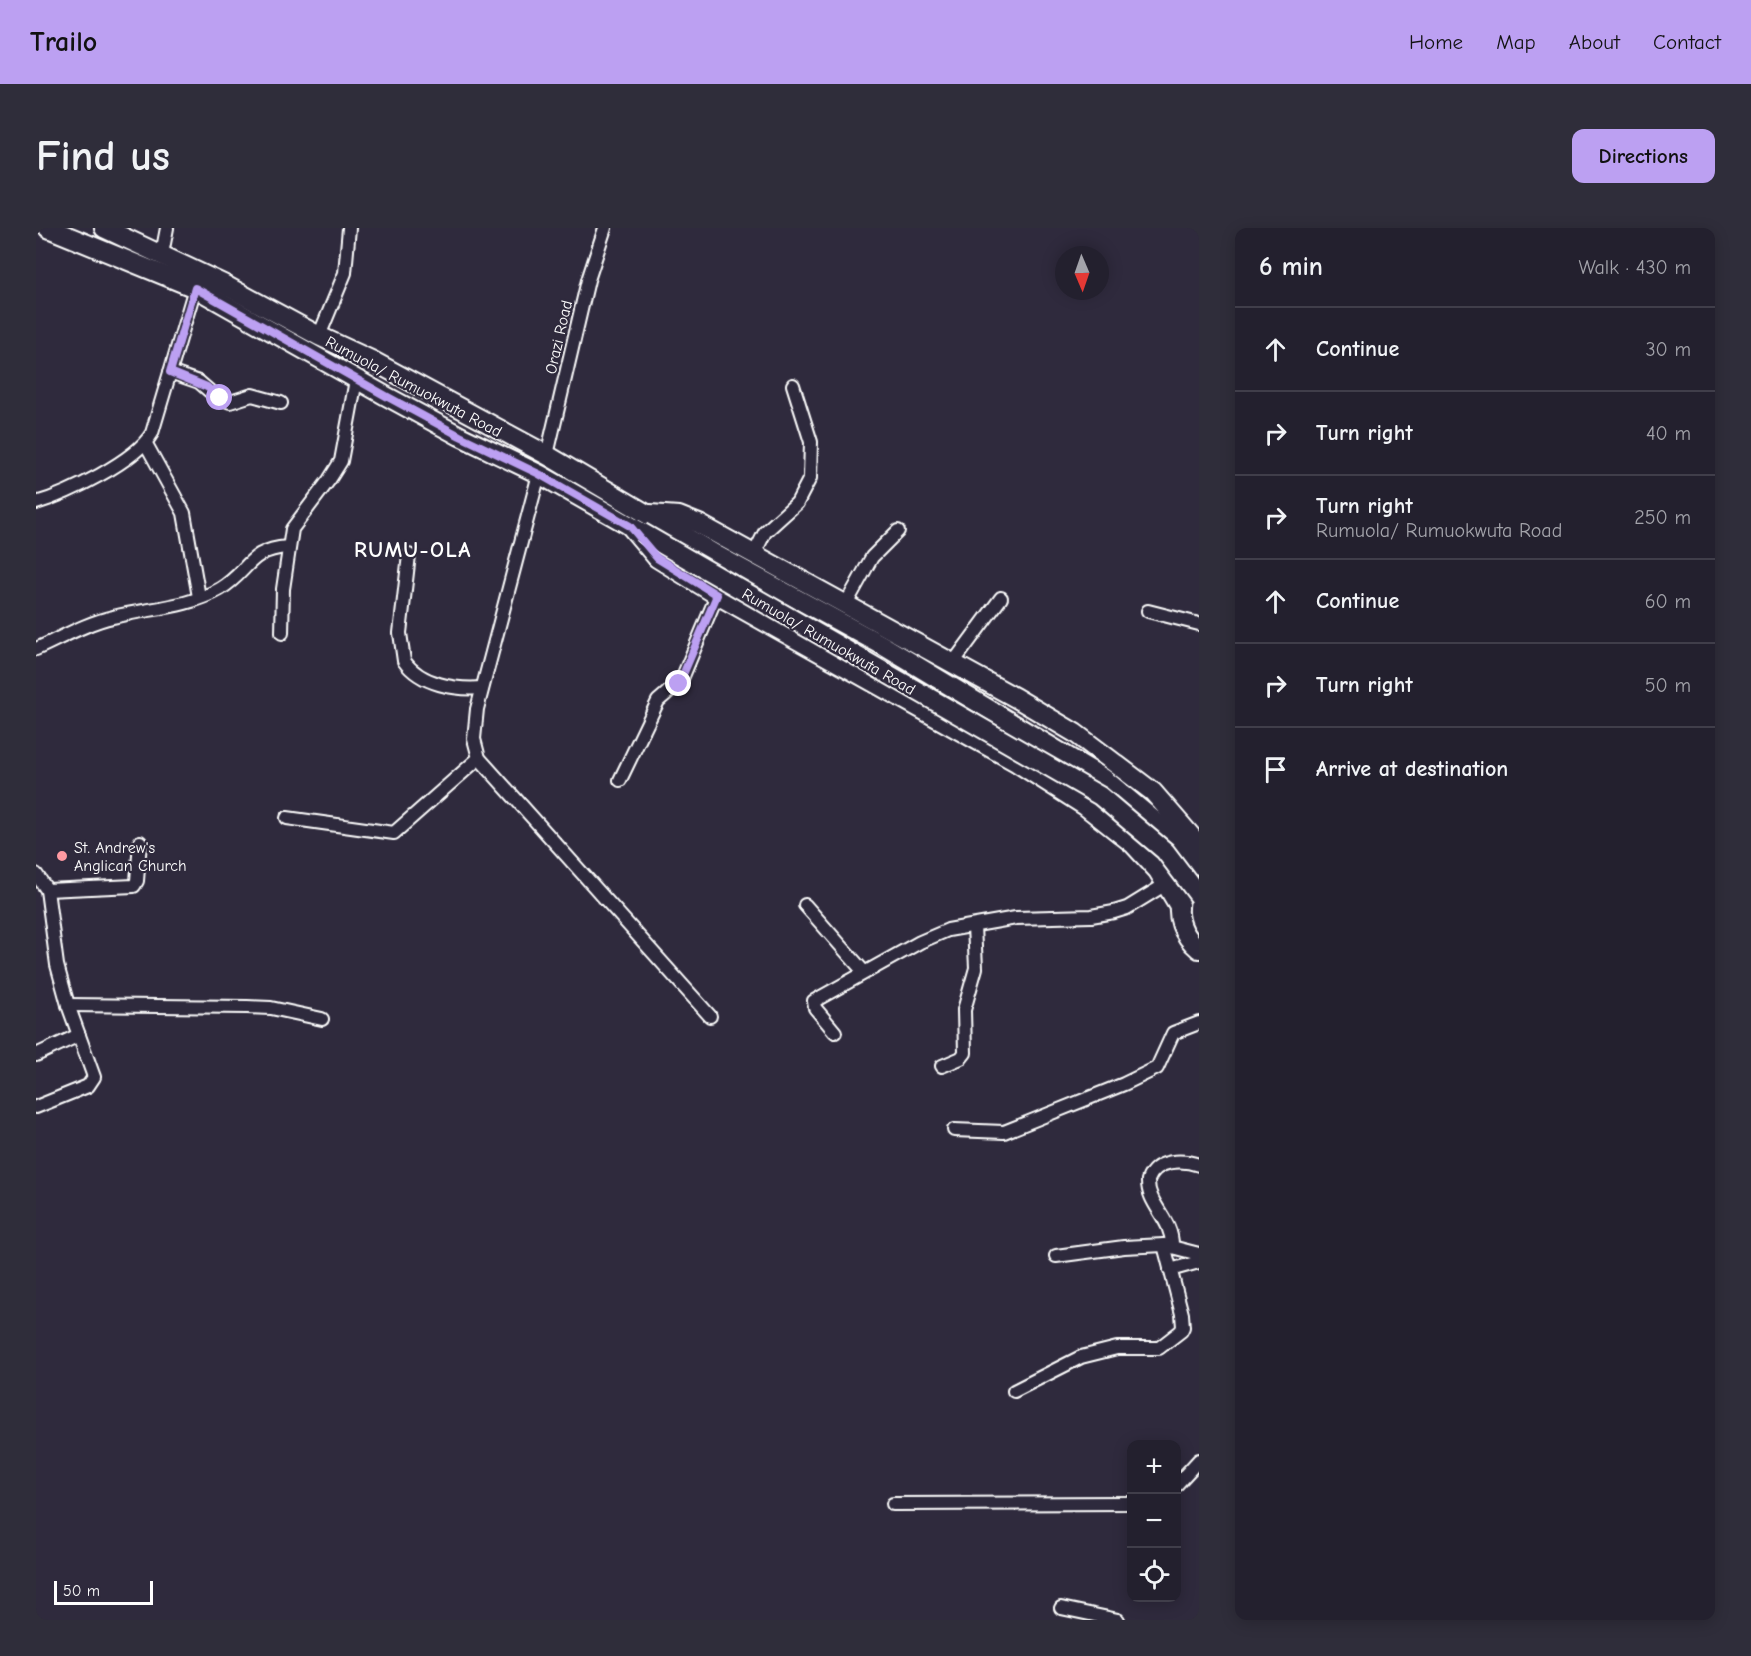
<!DOCTYPE html>
<meta charset="utf-8">
<style>
body{margin:0;font-family:"Comic Neue",sans-serif;background:#2f2d3a;color:#f1f3f6}
.controls{position:absolute;right:18px;bottom:18px;display:grid;overflow:hidden;border-radius:12px;box-shadow:0 3px 15px #0003}
.controls button{width:54px;height:54px;display:grid;place-items:center;padding:0;border:0;border-bottom:2px solid #403e4a;background:#23202e;color:#f1f3f6;font:30px sans-serif}
.compass{position:absolute;left:1019px;top:18px;width:54px;height:54px;border-radius:50%;background:#23202e;box-shadow:0 3px 15px #0003;rotate:178deg}
.scale{position:absolute;left:18px;bottom:15px;width:99px;box-sizing:border-box;padding-left:6px;border:3px solid #fff;border-top:0;font-size:16px;line-height:21px;white-space:nowrap;color:#fff;-webkit-text-stroke:4px #2f2a3d;paint-order:stroke}
.stop{position:absolute;width:18px;height:18px;margin:-14px;border:4px solid #bca0f2;border-radius:50%;background:#fff}
.stop.end{background:#bca0f2;border-color:#fff;box-shadow:0 2px 6px #0008}
.list{margin:0;padding:0;list-style:none}
h2{display:flex;justify-content:space-between;align-items:center;height:78px;margin:0;padding:0 24px;font-size:26px}
h2 small{font-size:20px;font-weight:400;color:#a3a3aa}
.list li{display:grid;grid-template-columns:39px 1fr auto;gap:18px;align-items:center;box-sizing:border-box;height:84px;padding:0 24px;border-top:2px solid #403e4a}
.list b{display:block;font-size:22px;white-space:nowrap}
.list p{margin:0;font-size:20px;white-space:nowrap;color:#a3a3aa}
.list em{font-size:20px;font-style:normal;color:#a3a3aa}
.icon{flex:none;width:33px;height:33px;fill:none;stroke:currentColor;stroke-width:2;stroke-linecap:round;stroke-linejoin:round}
.map{position:relative;flex:none;width:1163px;height:1392px;overflow:hidden;border-radius:12px}
header{display:flex;align-items:center;gap:36px;box-sizing:border-box;height:84px;padding:0 30px;background:#bca0f2;color:#111}
header strong{font-size:28px}
nav{display:flex;gap:33px;margin-inline-start:auto;font-size:21px}
.intro{display:flex;align-items:center;justify-content:space-between;box-sizing:border-box;height:144px;padding:0 36px}
h1{margin:0;font-size:42px}
.button{padding:15px 27px;border-radius:12px;background:#bca0f2;color:#111;font-size:21px;font-weight:700}
main{display:flex;gap:36px;padding:0 36px}
aside{flex:1;background:#23202e;border-radius:12px;box-shadow:0 3px 15px #0003}
.map>svg:first-child{display:block}
.lines{fill:none;stroke-linecap:round;stroke-linejoin:round}
.minor-casing{stroke:#fff;stroke-width:16}
.primary-casing{stroke:#fff;stroke-width:22}
.minor{stroke:#2f2a3d;stroke-width:12}
.primary{stroke:#2f2a3d;stroke-width:18}
.primary-bridge-casing{stroke:#fff;stroke-width:22;stroke-linecap:butt}
.primary-bridge{stroke:#2f2a3d;stroke-width:18}
.route{stroke:#bca0f2;stroke-width:8}
.poi-dot{fill:#ff9aa2;stroke:#2f2a3d;stroke-width:2}
.labels{text-anchor:middle;stroke-width:4.5;stroke-linejoin:round;paint-order:stroke}
.street-label{font-size:16px;fill:#fff;stroke:#2f2a3d}
.poi-label{font-size:16px;fill:#fff;stroke:#2f2a3d;text-anchor:start}
.district-label{font-size:22px;font-weight:bold;letter-spacing:1.5px;fill:#fff;stroke:#2f2a3d}
</style>
<header>
<strong>Trailo</strong>
<nav><a>Home</a><a>Map</a><a>About</a><a>Contact</a></nav>
</header>
<div class="intro"><h1>Find us</h1><a class="button">Directions</a></div>
<main>
<div class="map">
<svg width="1163" height="1392" viewBox="0 0 1163 1392">
<rect width="100%" height="100%" fill="#2f2a3d"/>
<filter id="ink" filterUnits="userSpaceOnUse"><feTurbulence type="fractalNoise" baseFrequency=".0167" numOctaves="2"/><feDisplacementMap in="SourceGraphic" scale="12" xChannelSelector="R" yChannelSelector="G"/><feConvolveMatrix kernelMatrix="1 2 1 2 8 2 1 2 1" color-interpolation-filters="sRGB"/></filter>
<g filter="url(#ink)">
<g class="lines">
<defs>
<g id="minor">
<path d="M126,26L131,0"/>
<path d="M283,108L309,45L313,0"/>
<path d="M134,144L163,154L178,167L194,174L216,167L245,175"/>
<path d="M110,216L148,285L163,369"/>
<path d="M511,227L552,52L569,0"/>
<path d="M503,246L441,481L438,511L443,530L674,788"/>
<path d="M0,275C31,266 100,233 116,205L159,60"/>
<path d="M718,326L729,304L761,275L774,250L775,214L757,157"/>
<path d="M373,327L364,405L368,433C385,457 420,462 446,460"/>
<path d="M810,376L836,329L862,303"/>
<path d="M1112,383L1163,396"/>
<path d="M246,405L247,361L256,301L293,252L305,233L320,152"/>
<path d="M0,421C25,410 50,395 77,389C113,380 151,380 184,361C214,343 211,322 252,319"/>
<path d="M917,435L965,370"/>
<path d="M584,552L622,473L645,453L681,367"/>
<path d="M251,590L358,605L443,530"/>
<path d="M0,646L11,662L21,737L32,777L58,849L52,858L0,879"/>
<path d="M11,662L98,658L101,653L104,614"/>
<path d="M769,677L828,744"/>
<path d="M32,777L211,779L235,780L286,791"/>
<path d="M799,804L779,780L778,773L884,714L912,702L980,690L1055,688L1078,684L1091,680L1130,656"/>
<path d="M0,827L43,807"/>
<path d="M906,838L925,830L929,825L928,782L940,740L938,698"/>
<path d="M918,902L968,904L1088,856L1121,840L1137,805L1163,795"/>
<path d="M1136,1017C1136,990 1111,977 1112,952C1120,931 1146,931 1163,937"/>
<path d="M1020,1028L1088,1019L1128,1017L1163,1026"/>
<path d="M1134,1042L1163,1034"/>
<path d="M978,1163L1045,1129L1081,1120H1123L1145,1103L1147,1099L1146,1086L1128,1017"/>
<path d="M1140,1257L1163,1232"/>
<path d="M857,1276L1096,1275"/>
<path d="M1025,1380L1082,1392"/>
</g>
<g id="primary">
<path d="M12,0L159,60L350,168L424,208L503,246L605,304"/>
<path d="M68,0L187,56L283,108L335,132L511,227L682,328L846,417L1067,550L1144,614L1163,637"/>
<path d="M614,286L643,288L663,296L980,470L1039,505L1117,564L1163,617"/>
<path d="M594,298L621,330L681,367L980,534L1049,578L1097,616L1122,643L1143,678"/>
<path d="M1145,667C1139,688 1146,707 1163,721"/>
</g>
</defs>
<use href="#minor" class="minor-casing"/>
<use href="#primary" class="primary-casing"/>
<use href="#minor" class="minor"/>
<use href="#primary" class="primary"/>
<defs>
<path id="primary-bridge" d="M605,304L1064,568L1129,623L1163,668"/>
</defs>
<use href="#primary-bridge" class="primary-bridge-casing"/>
<use href="#primary-bridge" class="primary-bridge"/>
</g>
</g>
<g class="lines" filter="url(#ink)">
<path class="route" d="M184,170L171,159L134,144L159,60L350,168L424,208L503,246L594,298L621,330L681,367L643,456"/>
</g>
<circle class="poi-dot" cx="26" cy="628" r="6"/>
<g class="labels">
<g class="street-label">
<text transform="translate(522 109) rotate(-77)" y="6">Orazi Road</text>
<text transform="translate(378 158) rotate(28)" y="6">Rumuola/ Rumuokwuta Road</text>
<text transform="translate(793 413) rotate(30)" y="6">Rumuola/ Rumuokwuta Road</text>
</g>
<g class="poi-label">
<text x="38" y="625">St. Andrew's<tspan x="38" dy="18">Anglican Church</tspan></text>
</g>
<g class="district-label">
<text x="377" y="329">RUMU-OLA</text>
</g>
</g>
</svg>
<div class="controls">
<button>+</button>
<button>−</button>
<button><svg class="icon" aria-label="locate" viewBox="0 0 24 24"><circle cx="12" cy="12" r="6"/><path d="M12 2v4M12 18v4M2 12h4M18 12h4"/></svg></button>
</div>
<svg class="compass" viewBox="-18 -18 36 36"><path d="M0-13l5 13h-10z" fill="#e53935"/><path d="M0 13l5-13h-10z" fill="#a3a3aa"/></svg>
<div class="scale">50 m</div>
<div class="stop" style="left:184px;top:170px"></div>
<div class="stop end" style="left:643px;top:456px"></div>
</div>
<aside>
<h2>6 min<small>Walk · 430 m</small></h2>
<ul class="list">
<li><svg class="icon" aria-label="ahead" viewBox="0 0 24 24"><path d="M12 20V5M6 11l6-6 6 6"/></svg><div><b>Continue</b></div><em>30 m</em></li>
<li><svg class="icon" aria-label="right" viewBox="0 0 24 24"><path d="M7 20v-9h11M14 6l5 5-5 5"/></svg><div><b>Turn right</b></div><em>40 m</em></li>
<li><svg class="icon" aria-label="right" viewBox="0 0 24 24"><path d="M7 20v-9h11M14 6l5 5-5 5"/></svg><div><b>Turn right</b><p>Rumuola/ Rumuokwuta Road</p></div><em>250 m</em></li>
<li><svg class="icon" aria-label="ahead" viewBox="0 0 24 24"><path d="M12 20V5M6 11l6-6 6 6"/></svg><div><b>Continue</b></div><em>60 m</em></li>
<li><svg class="icon" aria-label="right" viewBox="0 0 24 24"><path d="M7 20v-9h11M14 6l5 5-5 5"/></svg><div><b>Turn right</b></div><em>50 m</em></li>
<li><svg class="icon" aria-label="arrive" viewBox="0 0 24 24"><path d="M6 21V4h12l-3 4 3 4H6"/></svg><div><b>Arrive at destination</b></div></li>
</ul>
</aside>
</main>
